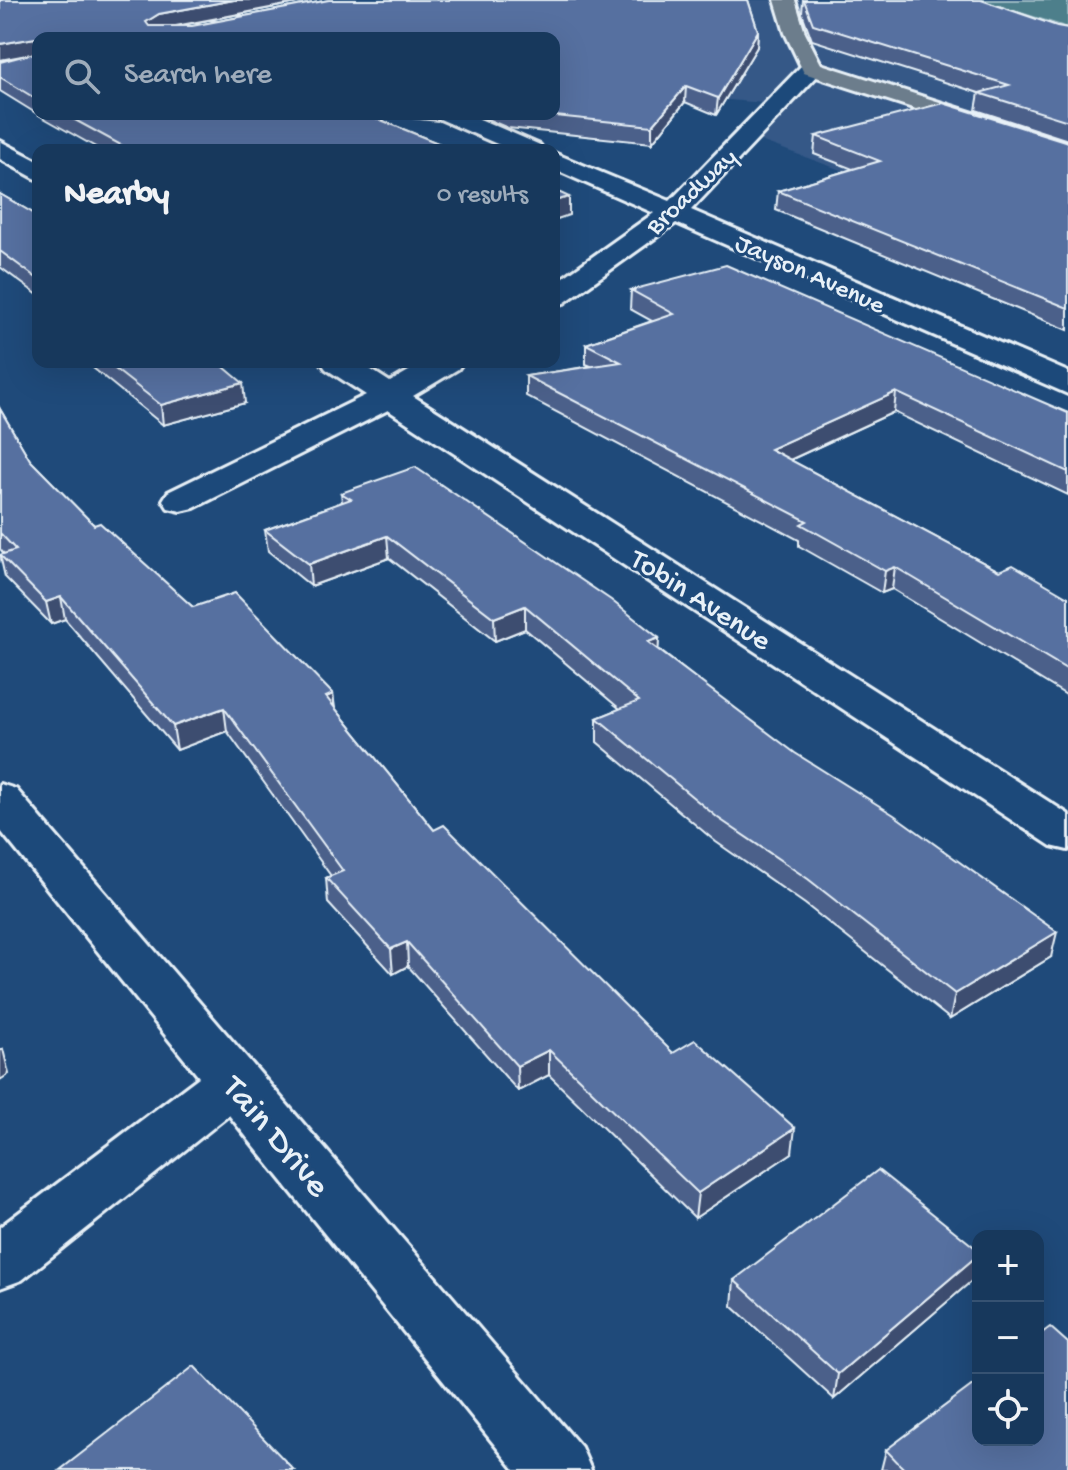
<!DOCTYPE html>
<meta charset="utf-8">
<style>
body{margin:0;font-family:"Gochi Hand",sans-serif;background:#244365;color:#f1f3f6}
.controls{position:absolute;right:24px;bottom:24px;display:grid;overflow:hidden;border-radius:16px;box-shadow:0 8px 32px #0002}
.controls button{width:72px;height:72px;display:grid;place-items:center;padding:0;border:0;border-bottom:2px solid #365272;background:#17385c;color:#f1f3f6;font:40px sans-serif}
.list{margin:0;padding:0;list-style:none}
h2{display:flex;justify-content:space-between;align-items:center;height:104px;margin:0;padding:0 32px;font-size:34px}
h2 small{font-size:26px;font-weight:400;color:#9eacbb}
.icon{flex:none;width:44px;height:44px;fill:none;stroke:currentColor;stroke-width:2;stroke-linecap:round;stroke-linejoin:round}
.map{position:relative;flex:none;width:1068px;height:1470px;overflow:hidden}
.search{position:absolute;background:#17385c;box-shadow:0 8px 32px #0002;left:32px;top:32px;width:528px;height:88px;display:flex;align-items:center;gap:20px;box-sizing:border-box;padding:0 28px;border-radius:16px;color:#9eacbb;font-size:30px}
.panel{position:absolute;background:#17385c;box-shadow:0 8px 32px #0002;left:32px;top:144px;width:528px;height:224px;border-radius:16px}
.map>svg:first-child{display:block}
.built{fill:#345887}
.green{fill:#4d7f8b;stroke:#9ab8c2;stroke-width:2}
.lines{fill:none;stroke-linecap:round;stroke-linejoin:round}
.minor-casing{stroke:#e8f1f8;stroke-width:6}
.major-casing{stroke:#e8f1f8;stroke-width:6}
.minor{fill:#1f4a7a;fill-rule:evenodd}
.major{fill:#6c7d8c;fill-rule:evenodd}
.wall{fill:#4b608a;stroke:#e8f1f8;stroke-width:2}
.shaded-wall{fill:#3d4e70;stroke:#e8f1f8;stroke-width:2}
.building{fill:#5770a0;stroke:#e8f1f8;stroke-width:2}
.labels{text-anchor:middle;stroke-width:6;stroke-linejoin:round;paint-order:stroke}
.far-street-label{font-size:26px;fill:#e8f1f8;stroke:#1f4a7a}
.street-label{font-size:30px;fill:#e8f1f8;stroke:#1f4a7a}
.near-street-label{font-size:36px;fill:#e8f1f8;stroke:#1f4a7a}
</style>
<div class="map">
<svg width="1068" height="1470" viewBox="0 0 1068 1470">
<rect width="100%" height="100%" fill="#1f4a7a"/>
<filter id="ink" filterUnits="userSpaceOnUse"><feTurbulence type="fractalNoise" baseFrequency=".0125" numOctaves="2"/><feDisplacementMap in="SourceGraphic" scale="16" xChannelSelector="R" yChannelSelector="G"/><feConvolveMatrix kernelMatrix="1 2 1 2 8 2 1 2 1" color-interpolation-filters="sRGB"/></filter>
<g filter="url(#ink)">
<path class="built" d="M589,0H980L1068,28V252L747,136L776,104L588,88Z"/>
<path class="green" d="M980,0H1068V28Z"/>
<g class="lines">
<defs>
<g id="minor">
<path d="M176,0H202L280,34L283,38H256L179,4Z"/>
<path d="M812,61L820,63L823,68L820,73L691,210L1068,372V394L676,223L564,303L554,306V284L654,213L554,169V153L670,201L804,63Z"/>
<path d="M436,114H468L540,145L543,150H511L440,119Z"/>
<path d="M0,141L38,161V180L0,159Z"/>
<path d="M321,362H359L390,382L424,362H463L458,369L413,396L1068,814V850L1051,846L388,410L194,508L181,511L168,508L163,500L168,492L366,395L326,369Z"/>
<path d="M0,784L16,789L581,1447L591,1470H515L229,1115L22,1280L0,1288V1227L199,1077L0,830Z"/>
</g>
<path id="major" d="M775,0H795L805,33L821,64L1068,143V158L804,73L785,33Z"/>
</defs>
<use href="#minor" class="minor-casing"/>
<use href="#major" class="major-casing"/>
<use href="#minor" class="minor"/>
<use href="#major" class="major"/>
</g>
<g class="wall">
<path d="M0,0H312L178,26H192L329,0H748L758,31L757,47L716,115L685,102L652,143L508,128L475,114H554V38H38V114H366L455,150H101L42,117L0,91V62L31,54L0,60Z"/>
<path d="M803,0H981L1057,26L1068,28V140L976,110L979,93L812,40L802,13Z"/>
<path d="M376,114H437V121Z"/>
<path d="M816,136L1068,142V330L776,210L778,191L853,169L814,154Z"/>
<path d="M0,194L38,216V295L0,267Z"/>
<path d="M631,290L1068,413V495L894,412L790,460L999,571L1068,597V696L892,589L882,593L799,546V540L526,396V376L591,366L586,364V344L652,321L630,309Z"/>
<path d="M92,362H218L245,403L163,425L93,368Z"/>
<path d="M0,409L30,460L94,525L193,607L333,694L335,708L434,830L673,1053L792,1153L695,1218L549,1075L518,1091L408,966L393,974L328,903L326,878L331,876L227,731L177,750L65,619L51,624L5,577L0,555L4,554L0,549Z"/>
<path d="M341,493L659,638L658,649L1051,957L950,1019L805,904L716,842L597,742V718L620,709L525,629L495,641L389,558L311,586L268,551L265,530L342,502Z"/>
<path d="M978,1250V1266L975,1278L834,1399L732,1306L734,1280Z"/>
<path d="M886,1450L1068,1470H881Z"/>
</g>
<g class="shaded-wall">
<path d="M234,0H312L160,29L148,38L146,22L159,14Z"/>
<path d="M758,31L757,47L716,115L718,98Z"/>
<path d="M35,38L38,53L0,60V44Z"/>
<path d="M686,86L685,102L652,143V126Z"/>
<path d="M569,197V215L554,220V201Z"/>
<path d="M243,383L245,403L163,425L161,405Z"/>
<path d="M896,392L894,412L768,470L770,449Z"/>
<path d="M387,536L389,558L311,586L309,564Z"/>
<path d="M895,567L892,589L882,593L885,571Z"/>
<path d="M61,597L65,619L51,624L46,602Z"/>
<path d="M525,606V629L495,641L494,618Z"/>
<path d="M659,638L658,661L648,642Z"/>
<path d="M333,694L335,717L326,697Z"/>
<path d="M224,708L227,731L177,750L173,726Z"/>
<path d="M1057,932L1051,957L950,1019L955,994Z"/>
<path d="M407,942L408,966L393,974L391,949Z"/>
<path d="M3,1049L9,1074L0,1080V1051Z"/>
<path d="M549,1050V1075L518,1091L517,1066Z"/>
<path d="M795,1128L792,1153L695,1218L698,1193Z"/>
<path d="M978,1255V1266L975,1278L834,1399L838,1374Z"/>
</g>
<g class="building">
<path d="M0,0H234L159,14L146,22L149,26H192L329,0H748L758,31L718,98L686,86L652,126L536,114H554V38H38V40L35,38L0,44Z"/>
<path d="M804,0H981L1057,26L1068,28V121L979,93L1009,85L813,24Z"/>
<path d="M38,52V100L0,77V62Z"/>
<path d="M943,103L1068,142V308L778,191L880,161L816,136Z"/>
<path d="M64,114H366L455,150H130Z"/>
<path d="M554,190L569,197L554,201Z"/>
<path d="M0,194L38,216V279L0,251Z"/>
<path d="M726,265L1068,413V472L896,392L770,449L999,571L1013,565L1068,597V670L895,567L885,571L801,524L807,521L526,376L621,362L586,344L674,314L631,290Z"/>
<path d="M106,362H218L243,383L161,405Z"/>
<path d="M0,409L30,460L94,525L100,523L193,607L235,593L333,694L326,697L434,830L444,825L673,1053L695,1040L795,1128L698,1193L549,1050L517,1066L407,942L391,949L326,878L343,871L224,708L173,726L61,597L46,602L0,555L16,550L0,533Z"/>
<path d="M415,467L611,600L659,638L648,642L795,753L894,815L1057,932L955,994L808,879L718,818L597,718L639,701L525,606L494,618L387,536L309,564L265,530L351,499L341,493Z"/>
<path d="M878,1170L978,1250V1255L838,1374L734,1280Z"/>
<path d="M1050,1327L1068,1343V1470H905L886,1450L978,1381V1440H1038V1336Z"/>
<path d="M194,1366L294,1470H60Z"/>
</g>
</g>
<g class="labels">
<g class="far-street-label">
<text transform="translate(690 190) rotate(-43)" y="9">Broadway</text>
<text transform="translate(811 272) rotate(24)" y="9">Jayson Avenue</text>
</g>
<g class="street-label">
<text transform="translate(702 598) rotate(33)" y="10">Tobin Avenue</text>
</g>
<g class="near-street-label">
<text transform="translate(279 1134) rotate(50)" y="13">Tain Drive</text>
</g>
</g>
</svg>
<div class="controls">
<button>+</button>
<button>−</button>
<button><svg class="icon" aria-label="locate" viewBox="0 0 24 24"><circle cx="12" cy="12" r="6"/><path d="M12 2v4M12 18v4M2 12h4M18 12h4"/></svg></button>
</div>
<div class="search"><svg class="icon" aria-label="search" viewBox="0 0 24 24"><circle cx="10" cy="10" r="6"/><path d="M15 15l6 6"/></svg>Search here</div>
<section class="panel">
<h2>Nearby<small>0 results</small></h2>
<ul class="list">
</ul>
</section>
</div>
